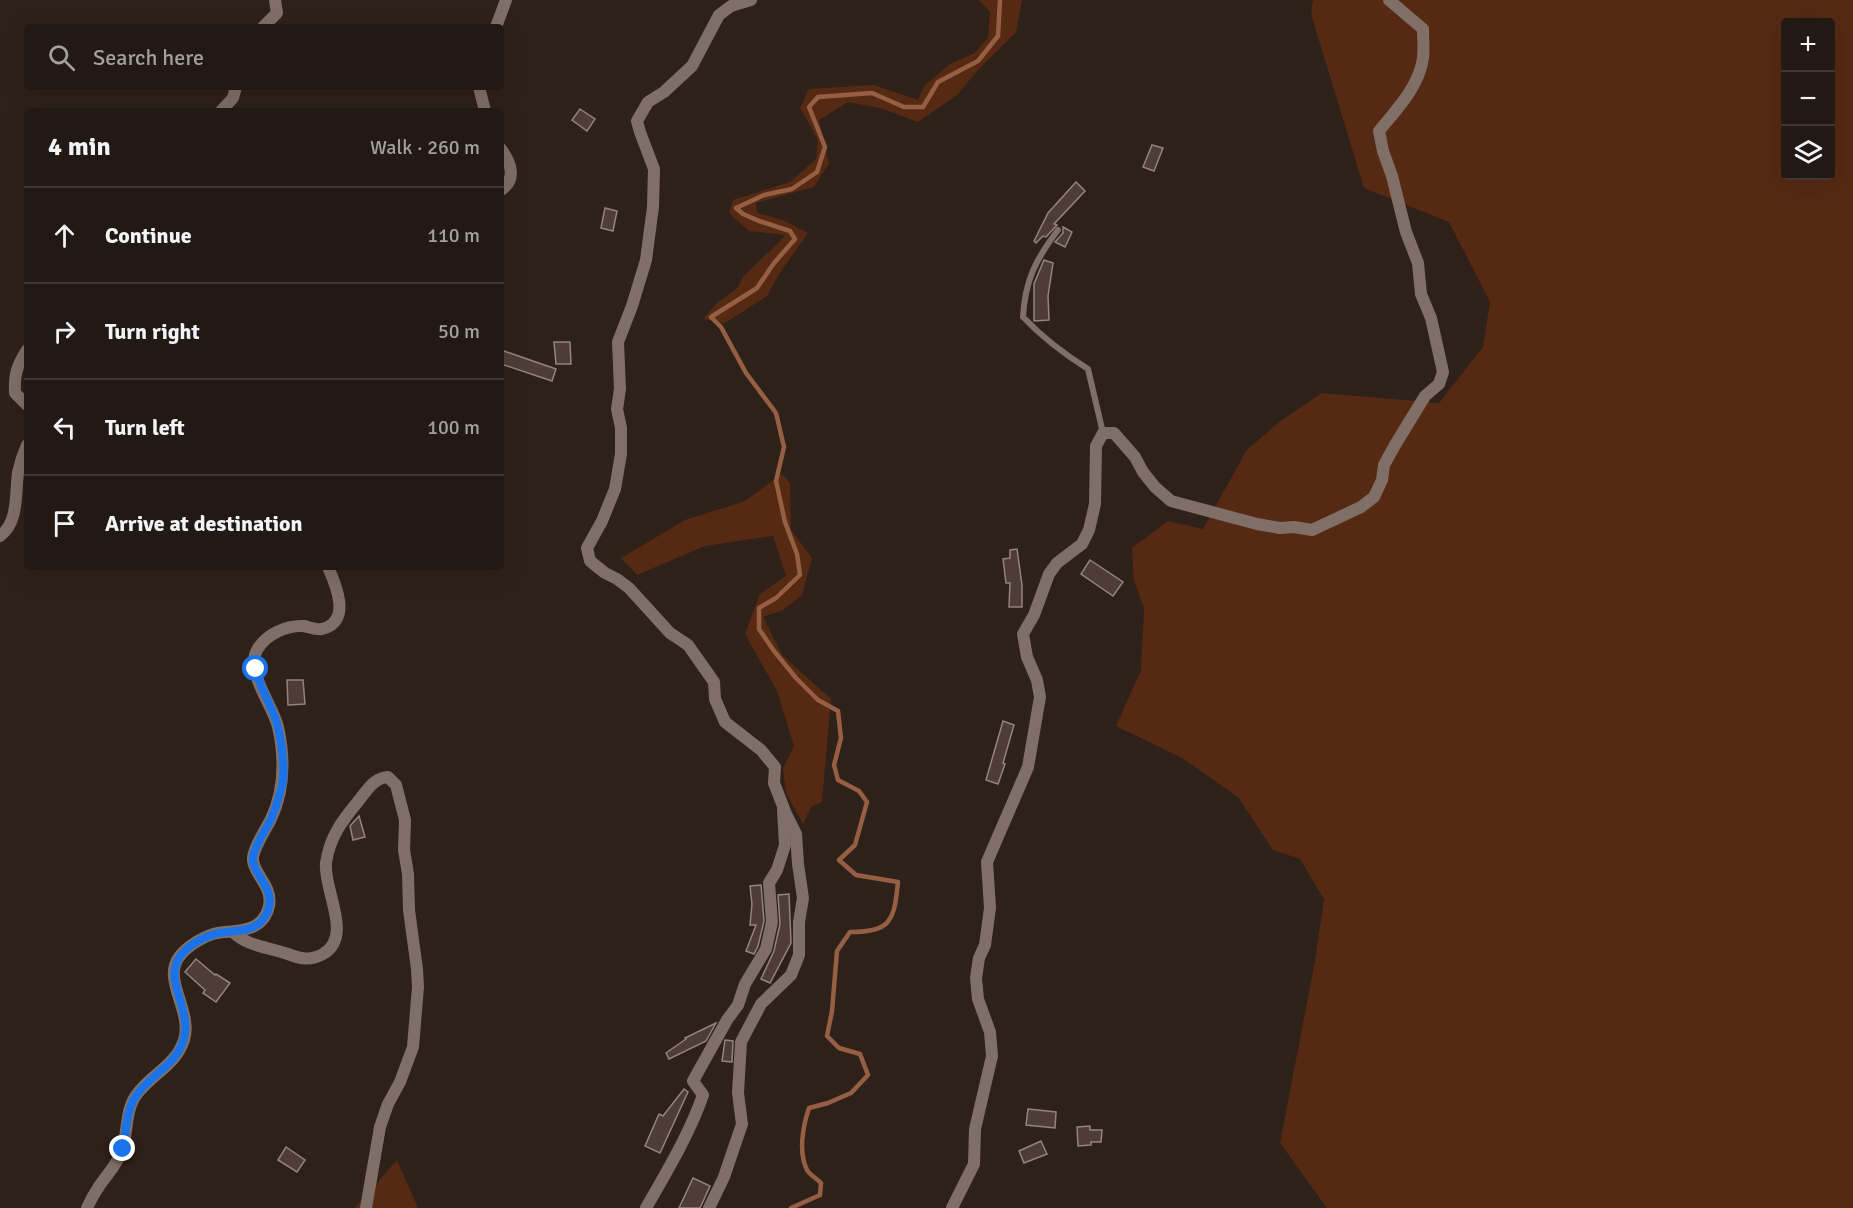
<!DOCTYPE html>
<meta charset="utf-8">
<style>
body{margin:0;font-family:Signika,sans-serif;background:#2a221d;color:#f1f3f6}
.controls{position:absolute;right:18px;top:18px;display:grid;overflow:hidden;border-radius:6px;box-shadow:0 6px 24px #0002}
.controls button{width:54px;height:54px;display:grid;place-items:center;padding:0;border:0;border-bottom:2px solid #3f3834;background:#221914;color:#f1f3f6;font:30px sans-serif}
.stop{position:absolute;width:18px;height:18px;margin:-14px;border:4px solid #1a73e8;border-radius:50%;background:#fff}
.stop.end{background:#1a73e8;border-color:#fff;box-shadow:0 2px 6px #0008}
.list{margin:0;padding:0;list-style:none}
h2{display:flex;justify-content:space-between;align-items:center;height:78px;margin:0;padding:0 24px;font-size:26px}
h2 small{font-size:20px;font-weight:400;color:#a2a0a0}
.list li{display:grid;grid-template-columns:39px 1fr auto;gap:18px;align-items:center;box-sizing:border-box;height:96px;padding:0 24px;border-top:2px solid #3f3834}
.list b{display:block;font-size:22px;white-space:nowrap}
.list em{font-size:20px;font-style:normal;color:#a2a0a0}
.icon{flex:none;width:33px;height:33px;fill:none;stroke:currentColor;stroke-width:2;stroke-linecap:round;stroke-linejoin:round}
.map{position:relative;flex:none;width:1853px;height:1208px;overflow:hidden}
.search{position:absolute;background:#221914;box-shadow:0 6px 24px #0002;left:24px;top:24px;width:480px;height:66px;display:flex;align-items:center;gap:15px;box-sizing:border-box;padding:0 21px;border-radius:6px;color:#a2a0a0;font-size:22px}
.panel{position:absolute;background:#221914;box-shadow:0 6px 24px #0002;left:24px;top:108px;width:480px;height:462px;border-radius:6px}
.map>svg:first-child{display:block}
.green{fill:#562913;fill-rule:evenodd}
.lines{fill:none;stroke-linecap:round;stroke-linejoin:round}
.stream{stroke:#965f44;stroke-width:4.5}
.building{fill:#4d3d36;stroke:#95837c;stroke-width:1.5}
.service{stroke:#806f67;stroke-width:6}
.minor{stroke:#806f67;stroke-width:12}
.route{stroke:#1a73e8;stroke-width:8}
</style>
<div class="map">
<svg width="1853" height="1208" viewBox="0 0 1853 1208">
<rect width="100%" height="100%" fill="#2e211a"/>
<g class="green">
<path d="M979,0H1022L1016,32L978,70L957,95L918,122L880,108L848,102L819,120L829,163L814,187L756,203L757,213L783,220L808,233L779,274L767,296L725,323L703,319L716,304L738,287L743,277L786,235L749,231L729,213L733,200L790,182L816,159L818,140L800,108L809,89L874,85L918,100L924,86L950,64L975,53L988,37L990,12Z"/>
<path d="M1313,0H1853V1208H1327L1280,1143L1315,961L1324,899L1300,859L1273,850L1238,797L1182,758L1116,726L1141,670L1144,608L1134,581L1132,548L1168,521L1203,529L1246,451L1279,422L1322,393L1439,403L1483,347L1490,302L1449,222L1364,188L1311,14ZM1786,22H1830V176H1786Z"/>
<path d="M782,474L790,483L791,530L812,558L802,595L783,610L763,617L782,655L831,699L822,802L811,807L803,824L786,793L783,768L794,746L777,691L745,634L760,594L786,576L773,536L705,546L637,575L621,558L685,520L745,501Z"/>
<path d="M397,1160L418,1208H355Z"/>
</g>
<g class="lines">
<path class="stream" d="M791,1208L820,1195L821,1183C817,1179 809,1174 807,1170C798,1152 803,1126 809,1108L828,1103L851,1093L868,1075L860,1054L839,1048L827,1036L832,1011L837,951L850,932C892,932 894,920 898,882L856,875L839,860L855,845L867,802L859,791L838,780L834,765L841,738L838,711L818,700L796,678L774,651L759,629V608L776,598L800,575L797,554L785,522L776,481L784,447L776,413L746,373L721,327L711,317L757,288L774,263L795,239L790,231L759,221L743,214L736,208L764,195L792,189L817,172L825,147L809,107L818,97L872,93L904,107H923L938,82L978,61L998,36L1000,0"/>
</g>
<g class="building">
<path d="M580,109L595,119L587,131L572,120Z"/>
<path d="M1152,145L1163,148L1154,171L1143,167Z"/>
<path d="M1076,182L1085,191L1054,224L1057,225L1046,237L1043,236L1036,243L1034,241L1048,213Z"/>
<path d="M605,208L617,211L613,231L601,228Z"/>
<path d="M1063,227L1072,232L1065,247L1055,242L1063,233Z"/>
<path d="M1044,260L1053,263L1048,296L1049,320L1034,321V284Z"/>
<path d="M554,342H570L571,364H556Z"/>
<path d="M501,350L556,369L552,381L501,364Z"/>
<path d="M1017,549L1022,585V607H1009L1010,583H1006L1003,559L1010,558V550Z"/>
<path d="M1090,560L1123,582L1113,596L1081,574Z"/>
<path d="M287,680H303L305,704L288,705Z"/>
<path d="M1003,721L1014,725L1003,763L1005,764L998,784L986,780Z"/>
<path d="M359,816L365,837L353,840L350,826Z"/>
<path d="M761,885L764,921L758,946L754,954L746,951L756,925H750L752,904L750,886Z"/>
<path d="M789,894L791,943L770,983L761,979L774,951L780,924L778,895Z"/>
<path d="M196,959L215,975L216,974L230,983L216,1002L203,993L205,990L185,972Z"/>
<path d="M716,1023L706,1041L669,1059L666,1053L686,1039L685,1038Z"/>
<path d="M725,1040L733,1041L732,1062L722,1061Z"/>
<path d="M684,1089L688,1092L660,1153L645,1146L659,1114L663,1116Z"/>
<path d="M1028,1109L1056,1112L1055,1128L1026,1125Z"/>
<path d="M1090,1126V1130H1102L1101,1142H1091V1145L1078,1146L1077,1127Z"/>
<path d="M1041,1141L1047,1154L1024,1163L1019,1151Z"/>
<path d="M286,1147L305,1160L297,1172L278,1160Z"/>
<path d="M693,1178L710,1186L700,1208H679Z"/>
</g>
<g class="lines">
<path class="service" d="M1058,230C1036,259 1025,280 1023,317C1043,338 1064,354 1088,369L1103,433"/>
<g class="minor">
<path d="M263,27L277,13L275,0"/>
<path d="M496,27L506,0"/>
<path d="M479,87L485,111"/>
<path d="M221,111L233,98L236,87"/>
<path d="M501,149C511,163 517,179 501,190"/>
<path d="M27,350C17,365 14,375 15,393L27,405"/>
<path d="M0,536C19,522 15,494 18,473C20,463 23,454 27,445"/>
<path d="M233,932C248,947 269,947 288,954C301,959 310,961 323,954C354,936 323,890 326,863C330,835 343,820 360,799C368,789 374,778 388,777L396,785L405,820L404,850L408,874L409,910L417,969L418,987L413,1047L400,1082L388,1104L380,1127L366,1208"/>
<path d="M87,1208C90,1201 94,1194 98,1188C106,1175 117,1166 122,1150C128,1133 125,1109 137,1094C152,1074 176,1065 184,1040C193,1011 162,980 179,957C187,946 204,936 217,933C237,930 263,933 269,906C273,886 254,875 253,860C252,850 266,829 271,819C285,789 285,758 278,727C273,705 245,672 257,650C266,634 287,625 304,626C309,627 316,630 322,629C352,622 336,585 328,567"/>
<path d="M646,1208C667,1171 689,1135 703,1095L693,1081L727,1020L738,1005L745,984L766,949L772,922L769,883L777,870L785,845L783,810"/>
<path d="M709,1208L724,1177L742,1124L738,1093L741,1042L761,1004L791,975L799,955V922L803,898L798,864L796,834L786,814L774,783L775,767L761,750L725,722L715,699L714,682L688,645L670,633L629,588L617,579L605,573L590,561L587,548L602,521L615,489L621,454V428L617,409L620,389L618,342L632,306L646,260L653,207L654,169L640,132L637,121L648,102L664,92L692,66L719,15L731,6L751,0"/>
<path d="M952,1208L974,1164L975,1129L992,1056L990,1032L978,999L976,978L979,958L985,945L990,908L987,862L1028,767L1040,697L1037,680L1027,657L1023,634L1034,615L1049,574L1057,563L1082,544L1089,530L1095,504L1096,446L1103,433H1114L1135,457L1143,472L1155,487L1171,501L1257,524L1280,528L1294,527L1312,530L1361,507L1374,497L1382,480L1384,465L1395,445L1425,396L1439,384L1443,372L1431,318L1421,294L1418,263L1406,232L1392,176L1383,151L1379,131C1396,110 1419,87 1423,58C1424,49 1423,38 1423,29L1389,0"/>
</g>
</g>
<g class="lines">
<path class="route" d="M123,1149C126,1133 126,1110 136,1096C150,1074 177,1066 184,1038C192,1009 162,979 181,955C189,945 203,937 215,934C235,929 256,935 267,913C277,891 257,879 253,862C250,852 268,827 272,817C276,807 279,797 282,786C286,769 281,732 274,715C268,699 259,686 256,669"/>
</g>
</svg>
<div class="controls">
<button>+</button>
<button>−</button>
<button><svg class="icon" aria-label="layers" viewBox="0 0 24 24"><path d="M12 4l9 5-9 5-9-5zM3 14l9 5 9-5"/></svg></button>
</div>
<div class="stop" style="left:256px;top:669px"></div>
<div class="stop end" style="left:123px;top:1149px"></div>
<div class="search"><svg class="icon" aria-label="search" viewBox="0 0 24 24"><circle cx="10" cy="10" r="6"/><path d="M15 15l6 6"/></svg>Search here</div>
<section class="panel">
<h2>4 min<small>Walk · 260 m</small></h2>
<ul class="list">
<li><svg class="icon" aria-label="ahead" viewBox="0 0 24 24"><path d="M12 20V5M6 11l6-6 6 6"/></svg><div><b>Continue</b></div><em>110 m</em></li>
<li><svg class="icon" aria-label="right" viewBox="0 0 24 24"><path d="M7 20v-9h11M14 6l5 5-5 5"/></svg><div><b>Turn right</b></div><em>50 m</em></li>
<li><svg class="icon" aria-label="left" viewBox="0 0 24 24"><path d="M17 20v-9H6M10 6l-5 5 5 5"/></svg><div><b>Turn left</b></div><em>100 m</em></li>
<li><svg class="icon" aria-label="arrive" viewBox="0 0 24 24"><path d="M6 21V4h12l-3 4 3 4H6"/></svg><div><b>Arrive at destination</b></div></li>
</ul>
</section>
</div>
